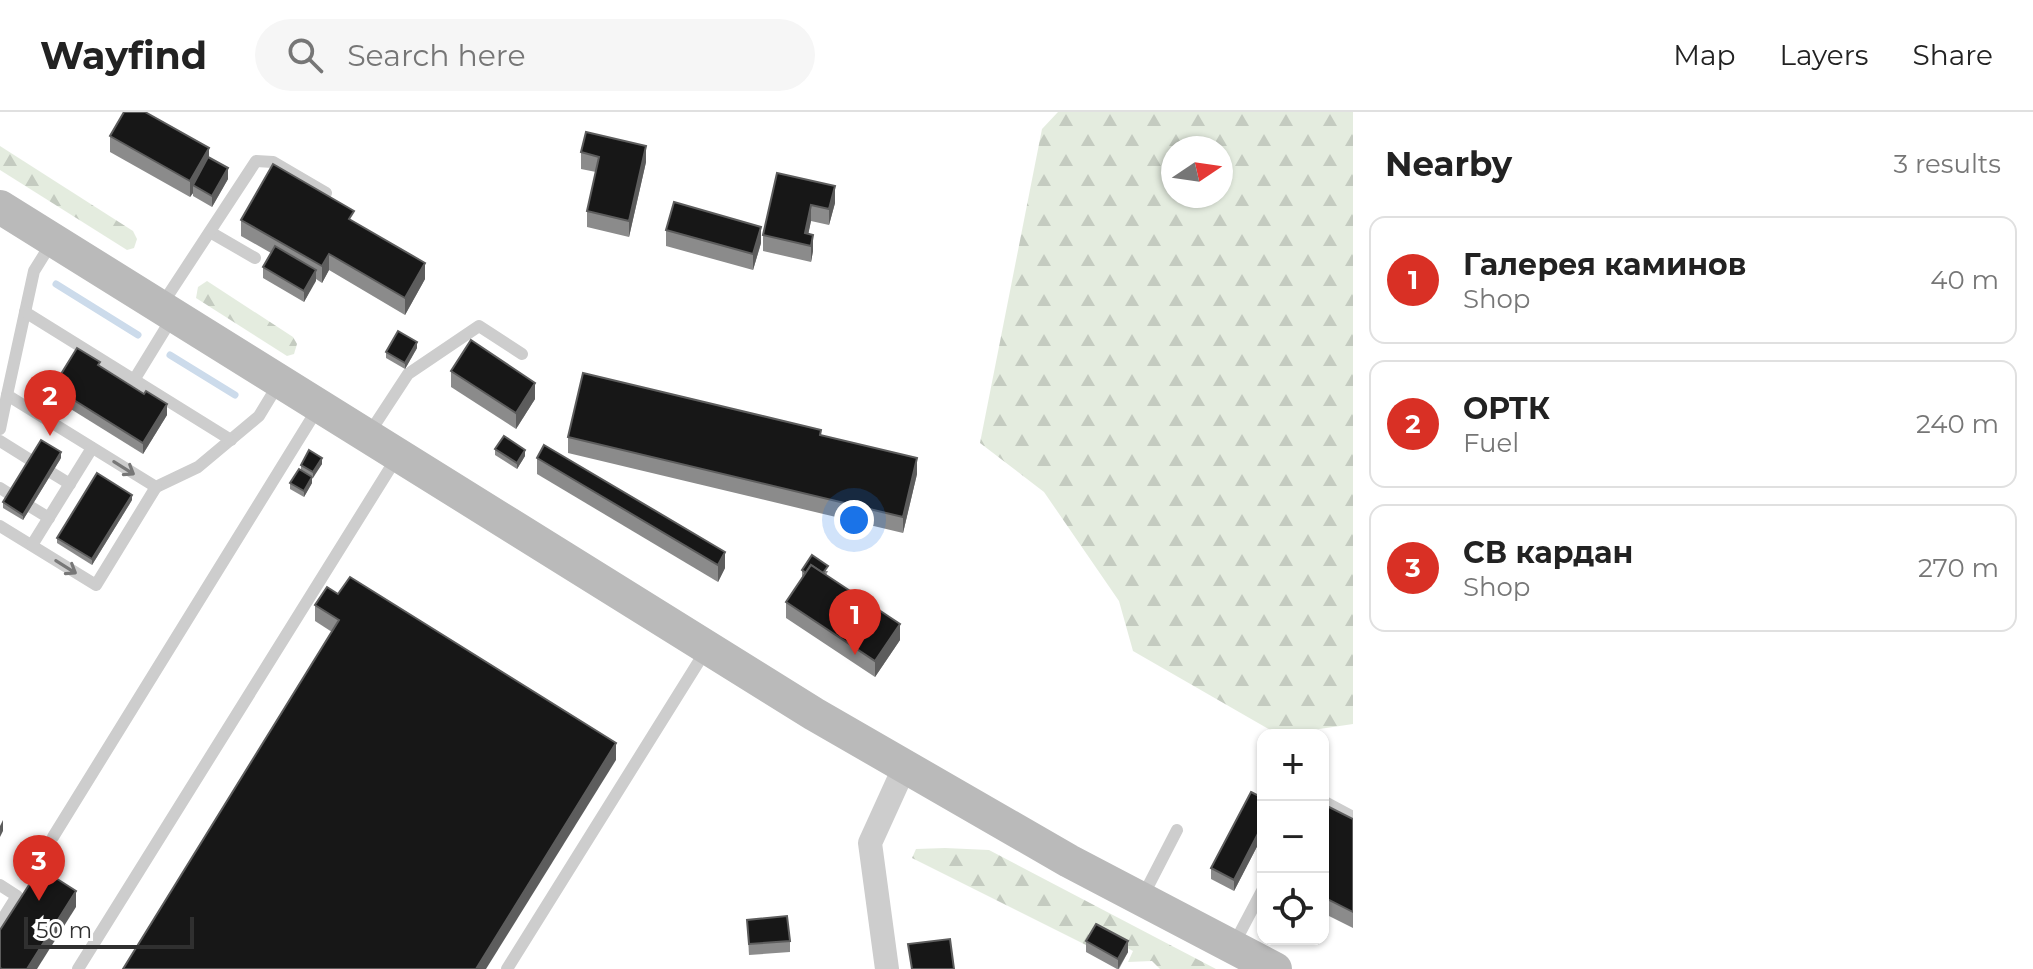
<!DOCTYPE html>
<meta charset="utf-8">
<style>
body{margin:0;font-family:Montserrat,sans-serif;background:#f6f6f6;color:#222}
.controls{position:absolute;right:24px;bottom:24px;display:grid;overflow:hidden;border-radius:16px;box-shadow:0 2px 6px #0004}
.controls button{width:72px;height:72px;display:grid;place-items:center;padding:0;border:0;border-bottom:2px solid #e0e0e0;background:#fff;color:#222;font:40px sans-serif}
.compass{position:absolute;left:1161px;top:24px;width:72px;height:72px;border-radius:50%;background:#fff;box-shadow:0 2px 6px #0004;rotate:77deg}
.scale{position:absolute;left:24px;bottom:20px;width:170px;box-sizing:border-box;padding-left:8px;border:4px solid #303030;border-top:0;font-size:22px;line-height:28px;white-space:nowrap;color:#303030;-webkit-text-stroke:6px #fff;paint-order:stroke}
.you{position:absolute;left:854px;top:408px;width:28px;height:28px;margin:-20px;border:6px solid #fff;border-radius:50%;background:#1a73e8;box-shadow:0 0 0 12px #1a73e833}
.badge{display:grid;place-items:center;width:52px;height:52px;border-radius:50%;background:#d93025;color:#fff;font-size:26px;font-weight:700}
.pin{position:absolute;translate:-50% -66px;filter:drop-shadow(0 2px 4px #0008)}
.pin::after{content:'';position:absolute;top:42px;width:28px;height:24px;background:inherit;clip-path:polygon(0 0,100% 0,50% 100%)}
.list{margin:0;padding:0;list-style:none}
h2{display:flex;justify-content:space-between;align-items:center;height:104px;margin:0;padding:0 32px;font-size:34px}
h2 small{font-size:26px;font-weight:400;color:#767676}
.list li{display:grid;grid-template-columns:52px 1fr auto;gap:24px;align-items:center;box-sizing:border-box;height:128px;margin:0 16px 16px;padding:0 16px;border:2px solid #e0e0e0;border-radius:16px}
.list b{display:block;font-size:30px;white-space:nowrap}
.list p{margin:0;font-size:26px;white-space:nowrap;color:#767676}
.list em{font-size:26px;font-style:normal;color:#767676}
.icon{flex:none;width:44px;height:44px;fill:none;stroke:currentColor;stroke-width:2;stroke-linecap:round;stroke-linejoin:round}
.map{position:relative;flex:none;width:1353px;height:857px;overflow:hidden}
header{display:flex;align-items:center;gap:48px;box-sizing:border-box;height:112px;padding:0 40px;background:#fff;border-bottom:2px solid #e0e0e0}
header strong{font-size:38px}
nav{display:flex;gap:44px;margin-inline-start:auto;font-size:28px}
.search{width:560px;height:72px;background:#f6f6f6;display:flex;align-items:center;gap:20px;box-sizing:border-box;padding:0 28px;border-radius:44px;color:#767676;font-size:30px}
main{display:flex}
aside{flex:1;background:#fff}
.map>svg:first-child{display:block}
.forest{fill:url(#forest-firs);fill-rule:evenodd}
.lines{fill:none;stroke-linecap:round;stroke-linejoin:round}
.stream{stroke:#ccdbeb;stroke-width:7}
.lane{stroke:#cdcdcd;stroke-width:12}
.street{stroke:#cdcdcd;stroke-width:24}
.secondary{stroke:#bababa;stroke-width:34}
.wall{fill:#8b8b8b}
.shaded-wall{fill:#5d5d5d}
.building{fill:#171717;stroke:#5d5d5d;stroke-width:2}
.oneway{stroke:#777}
</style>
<header>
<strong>Wayfind</strong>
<div class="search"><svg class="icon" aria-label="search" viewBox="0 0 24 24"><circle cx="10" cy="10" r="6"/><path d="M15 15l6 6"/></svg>Search here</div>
<nav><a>Map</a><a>Layers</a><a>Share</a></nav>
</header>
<main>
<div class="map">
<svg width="1353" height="857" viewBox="0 0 1353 857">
<defs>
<pattern id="forest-firs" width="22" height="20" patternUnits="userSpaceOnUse" patternTransform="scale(2)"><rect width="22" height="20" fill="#e4ecdf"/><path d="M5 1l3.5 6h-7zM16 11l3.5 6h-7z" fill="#c4cbc0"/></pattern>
</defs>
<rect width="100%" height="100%" fill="#fff"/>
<g class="forest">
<path d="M1058,0H1353V612L1279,623L1133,539L1119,489L1044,380L980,331L1042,17ZM1221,36V84H1173V36Z"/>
<path d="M0,34L133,119L137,127L134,136L127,138L0,58Z"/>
<path d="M207,169L293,225L297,232L294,242L287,244L196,186L198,175Z"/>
<path d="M945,736L989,738L1216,857H1160L1152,849L1128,850L1133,839L1094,818L1086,833L912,746L916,737Z"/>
</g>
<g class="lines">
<g class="stream">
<path d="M56,172L138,223"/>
<path d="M170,243L235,283"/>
</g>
<g class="lane">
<path d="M210,120L255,146"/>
<path d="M52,130L34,159L7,283L156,375L198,355L259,304L279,271"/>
<path d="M161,194L256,49L273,50L326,81"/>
<path d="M25,200L231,328"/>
<path d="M134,268L172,206"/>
<path d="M0,317L7,283"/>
<path d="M370,320L408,262L479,214L522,242"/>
<path d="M0,329L32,349"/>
<path d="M52,361L70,372"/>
<path d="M0,376L11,383"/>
<path d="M31,395L49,406"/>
<path d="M0,414L96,473L156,375"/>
<path d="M32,433L92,336"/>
<path d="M1323,689L1353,705"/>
<path d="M53,725L318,296"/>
<path d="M0,773L17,784L0,811"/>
<path d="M1143,784L1177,718"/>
<path d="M1234,832L1263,777"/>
<path d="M78,857L397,345"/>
<path d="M507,857L706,538"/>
</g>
<path class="street" d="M887,857L870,731L905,654"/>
<path class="secondary" d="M0,95L814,602L1069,749L1275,857"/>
</g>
<g class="wall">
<path d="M110,24L209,45L228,67L212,95L193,84V81L190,85L110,40Z"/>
<path d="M581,40L646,50L629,125L587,115V99L596,60L581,57Z"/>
<path d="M777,61L835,91L829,113L811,109L808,122L813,139L811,150L763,139V123Z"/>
<path d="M241,108L354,110L425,167L405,203L329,158L322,171L316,167L304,190L263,166V155L271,141L241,124Z"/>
<path d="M666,118L761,131L753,158L666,134Z"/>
<path d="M417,236L405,257L386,246V240Z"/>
<path d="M100,254L144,282L167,303L143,342L53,286V275Z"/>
<path d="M451,259L535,287L516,317L451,275Z"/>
<path d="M821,323L917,362L903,421L568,341V325Z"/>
<path d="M495,337L525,344L517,357L495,343Z"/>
<path d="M61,346L23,408L3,396V390Z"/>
<path d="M537,346L725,456L718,470L537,362Z"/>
<path d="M322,352L312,365V371L304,385L290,377V371L301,358V353Z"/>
<path d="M132,388L92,453L57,431V426Z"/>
<path d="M802,458L828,459L826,463L900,528L875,565L786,506V490L803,465L802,464Z"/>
<path d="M315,493L616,648L332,520L315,509Z"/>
<path d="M1263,686V723L1234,779L1211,767V756Z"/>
<path d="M1323,692L1353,707V816L1323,801Z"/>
<path d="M747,808L790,829V840L749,843Z"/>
<path d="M1086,829L1128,840L1119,857H1117L1086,840Z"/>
</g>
<g class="shaded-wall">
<path d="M646,34V50L629,125V109Z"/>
<path d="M209,36V52L193,73V81L190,85V69Z"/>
<path d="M228,56V67L212,95V84Z"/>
<path d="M835,74V91L829,113V97Z"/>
<path d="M811,93V109L806,133L805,121Z"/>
<path d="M761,115V131L753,158V142Z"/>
<path d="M813,123V139L811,150V134Z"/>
<path d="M329,142V158L322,171V154Z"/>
<path d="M425,151V167L405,203V186Z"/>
<path d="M316,158V169L304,190V179Z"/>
<path d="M417,230V236L405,257V251Z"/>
<path d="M535,271V287L516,317V301Z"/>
<path d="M167,292V303L143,342V331Z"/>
<path d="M525,338V344L517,357V351Z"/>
<path d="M61,340V346L23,408V403Z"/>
<path d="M322,346V352L313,366V360Z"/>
<path d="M917,346V362L903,421V405Z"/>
<path d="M312,365V371L304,385V379Z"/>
<path d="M132,383V388L92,453V447Z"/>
<path d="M725,440V456L718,470V453Z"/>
<path d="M900,512V528L875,565V549Z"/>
<path d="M616,631V648L486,857H476Z"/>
<path d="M3,708V719L0,725V714Z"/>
<path d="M1263,712V723L1234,779V768Z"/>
<path d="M76,779V795L37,857H27Z"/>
<path d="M1128,829V840L1118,857V847Z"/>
</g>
<g class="building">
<path d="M124,0H145L209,36L190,69L110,24Z"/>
<path d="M586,20L646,34L629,109L587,99L599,45L581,40Z"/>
<path d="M208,45L228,56L212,84L193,73Z"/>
<path d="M273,52L354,99L349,107L425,151L405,186L329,142L322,154L241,108Z"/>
<path d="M777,61L835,74L829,97L811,93L805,121L813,123L811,134L763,123Z"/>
<path d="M674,90L761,115L753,142L666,118Z"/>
<path d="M275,134L316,158L304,179L263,155Z"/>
<path d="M398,219L417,230L405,251L386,240Z"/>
<path d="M471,228L535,271L516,301L451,259Z"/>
<path d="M77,236L100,250L98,253L144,282L146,279L167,292L143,331L53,275Z"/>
<path d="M583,261L821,318L820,323L917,346L903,405L568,325Z"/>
<path d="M504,324L525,338L517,351L495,337Z"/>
<path d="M41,328L61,340L23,403L3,390Z"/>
<path d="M544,333L725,440L718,453L537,346Z"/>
<path d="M309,338L322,346L313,360L301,353Z"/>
<path d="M299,357L312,365L304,379L290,371Z"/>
<path d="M97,361L132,383L92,447L57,426Z"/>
<path d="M812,443L828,454L823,461L811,453L806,461L802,458Z"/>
<path d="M811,453L900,512L875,549L786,490Z"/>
<path d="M350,465L616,631L476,857H123L339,508L315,493L327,475L338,482Z"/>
<path d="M1251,680L1263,686V712L1234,768L1211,756Z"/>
<path d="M1323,692L1353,707V800L1323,785Z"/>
<path d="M40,756L76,779L27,857H2L0,856V818Z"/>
<path d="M787,804L790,829L749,832L747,808Z"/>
<path d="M1096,812L1128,829L1118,847L1086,829Z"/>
<path d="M950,827L954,857H912L908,832Z"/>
</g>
<defs><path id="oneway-shaft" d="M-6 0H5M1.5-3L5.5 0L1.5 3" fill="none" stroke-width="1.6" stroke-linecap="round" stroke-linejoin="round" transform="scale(2)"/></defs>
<g class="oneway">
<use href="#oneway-shaft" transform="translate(124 356) rotate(32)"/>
<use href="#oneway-shaft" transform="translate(66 455) rotate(32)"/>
</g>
</svg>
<div class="controls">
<button>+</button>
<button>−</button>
<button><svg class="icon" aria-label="locate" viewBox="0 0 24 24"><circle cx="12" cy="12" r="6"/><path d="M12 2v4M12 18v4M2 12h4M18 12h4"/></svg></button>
</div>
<svg class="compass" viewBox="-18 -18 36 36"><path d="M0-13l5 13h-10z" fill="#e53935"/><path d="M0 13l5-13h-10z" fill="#767676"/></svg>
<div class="scale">50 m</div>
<div class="you"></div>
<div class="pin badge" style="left:855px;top:543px">1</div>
<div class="pin badge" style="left:50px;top:324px">2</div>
<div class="pin badge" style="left:39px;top:789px">3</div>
</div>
<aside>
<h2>Nearby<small>3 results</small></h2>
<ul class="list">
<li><span class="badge">1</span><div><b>Галерея каминов</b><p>Shop</p></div><em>40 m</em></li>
<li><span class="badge">2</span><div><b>ОРТК</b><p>Fuel</p></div><em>240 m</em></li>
<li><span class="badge">3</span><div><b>СВ кардан</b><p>Shop</p></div><em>270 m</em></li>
</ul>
</aside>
</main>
